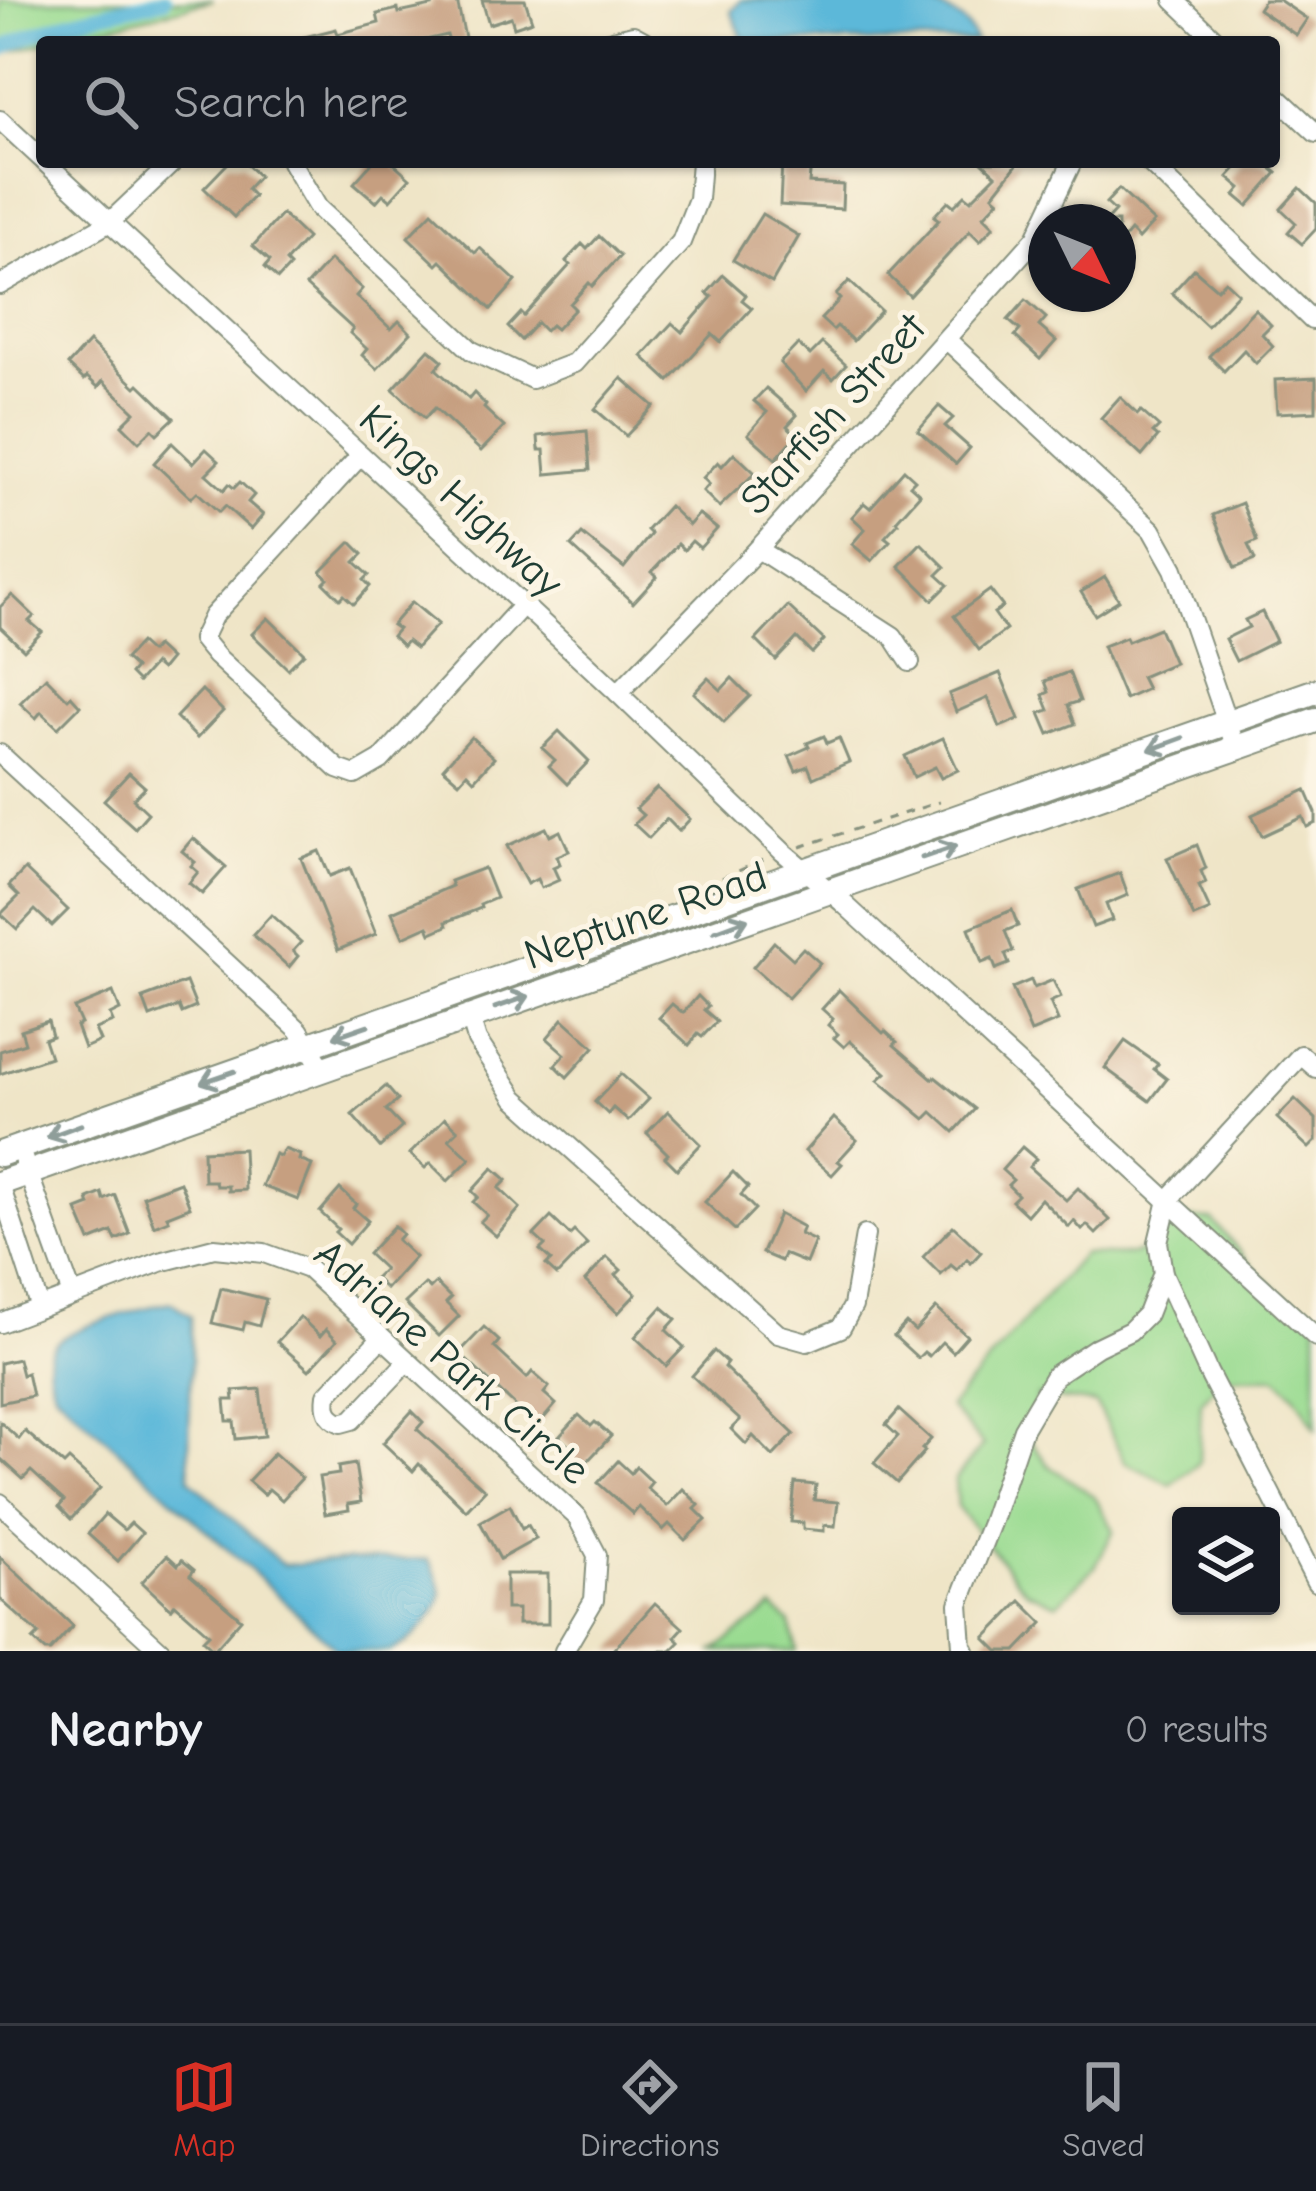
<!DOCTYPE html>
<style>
body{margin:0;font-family:"Comic Neue",sans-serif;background:#242831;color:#f1f3f6}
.controls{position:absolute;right:36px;bottom:36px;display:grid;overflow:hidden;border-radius:12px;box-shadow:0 3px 9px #0004}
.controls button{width:108px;height:108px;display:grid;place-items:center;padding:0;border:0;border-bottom:3px solid #363941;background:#171b24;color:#f1f3f6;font:60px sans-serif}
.compass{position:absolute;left:1028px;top:204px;width:108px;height:108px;border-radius:50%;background:#171b24;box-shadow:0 3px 9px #0004;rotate:133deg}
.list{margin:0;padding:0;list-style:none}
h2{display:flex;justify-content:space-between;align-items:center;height:156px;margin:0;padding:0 48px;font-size:51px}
h2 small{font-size:39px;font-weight:400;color:#9ea1a6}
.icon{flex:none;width:66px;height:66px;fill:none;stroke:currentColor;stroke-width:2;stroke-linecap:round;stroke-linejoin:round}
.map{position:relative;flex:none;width:1316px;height:1651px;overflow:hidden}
.search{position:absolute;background:#171b24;box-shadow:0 3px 9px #0004;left:36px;right:36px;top:36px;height:132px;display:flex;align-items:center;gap:30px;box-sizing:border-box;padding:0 42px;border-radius:12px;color:#9ea1a6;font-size:45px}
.sheet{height:372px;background:#171b24}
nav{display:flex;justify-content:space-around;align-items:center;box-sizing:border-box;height:168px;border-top:3px solid #363941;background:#171b24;font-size:33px;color:#9ea1a6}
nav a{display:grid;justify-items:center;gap:6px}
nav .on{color:#d93025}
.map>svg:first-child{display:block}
.green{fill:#9adb91;stroke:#5c8c62;stroke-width:3}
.water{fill:#5bb8d9;stroke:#3d7a86;stroke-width:3}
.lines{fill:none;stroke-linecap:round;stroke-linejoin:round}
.canal{stroke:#5bb8d9;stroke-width:15}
.building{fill:#c69f80}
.minor-casing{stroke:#87917e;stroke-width:22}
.major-casing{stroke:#87917e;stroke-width:28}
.path{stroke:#87917e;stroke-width:3;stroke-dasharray:9 9;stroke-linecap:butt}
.minor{stroke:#fff;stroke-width:18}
.major{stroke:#fff;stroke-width:24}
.oneway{stroke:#8f9e9a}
.labels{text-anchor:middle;stroke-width:10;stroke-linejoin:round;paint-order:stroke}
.street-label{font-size:42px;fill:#1f3d34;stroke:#fcf5e5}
</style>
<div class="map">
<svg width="1316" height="1651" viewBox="0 0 1316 1651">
<rect width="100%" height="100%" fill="#fcf5e5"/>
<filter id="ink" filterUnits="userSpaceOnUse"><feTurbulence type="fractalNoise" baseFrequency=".00833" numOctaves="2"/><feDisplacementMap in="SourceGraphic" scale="24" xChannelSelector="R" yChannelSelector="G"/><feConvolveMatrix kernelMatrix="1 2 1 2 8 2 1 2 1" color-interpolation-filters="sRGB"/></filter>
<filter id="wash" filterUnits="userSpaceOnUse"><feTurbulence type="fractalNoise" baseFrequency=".004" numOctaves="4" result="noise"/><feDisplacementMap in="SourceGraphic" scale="48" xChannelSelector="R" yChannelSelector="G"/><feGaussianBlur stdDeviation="2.7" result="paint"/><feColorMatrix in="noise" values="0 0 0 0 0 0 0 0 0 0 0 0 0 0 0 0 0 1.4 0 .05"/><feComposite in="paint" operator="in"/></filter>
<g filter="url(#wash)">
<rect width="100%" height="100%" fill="#efe5c7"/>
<g class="green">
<path d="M0,0H213L0,54Z"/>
<path d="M1173,1218L1212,1220L1261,1275L1316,1324V1428L1295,1394L1276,1377H1224L1201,1402L1199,1463L1171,1485L1125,1462L1096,1404L1037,1396L1029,1439L1048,1465L1094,1496L1114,1530L1095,1567L1057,1604L1026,1591L957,1507L955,1480L983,1445L949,1407L1083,1254C1133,1255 1142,1263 1173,1218Z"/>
<path d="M773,1608L790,1623L797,1651H714Z"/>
</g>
<g class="water">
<path d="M741,0H912L915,4C942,6 966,16 976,42H744L731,11Z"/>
<path d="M171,1302L191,1316C193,1371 187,1424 190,1479L283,1565L325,1561L428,1559C447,1591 446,1601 421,1628C413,1638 402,1648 389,1651C374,1651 355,1651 339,1651L54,1391C50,1379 44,1356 54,1345C69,1327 146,1307 171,1302Z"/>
</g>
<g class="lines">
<path class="canal" d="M0,50C49,22 109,12 164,0"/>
</g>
<g id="blocks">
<g class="building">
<path d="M430,0H443L444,3L457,1L466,42H449L447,35L417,42H301L300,38L336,29L338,34L379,23L377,14L398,9L399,13L432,6Z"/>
<path d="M482,0H525L532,21L514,27L511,17L489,24Z"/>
<path d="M1264,0H1279L1307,19L1296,35L1258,9Z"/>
<path d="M229,162H244L259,176L247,189L254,196L234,217L204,188Z"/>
<path d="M373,162H392L410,178L390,200L383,194L376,202L354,183Z"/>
<path d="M782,162H811L809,183L843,185L842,209L780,205Z"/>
<path d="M982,162H1019L993,195L999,200L984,216L994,226L980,241L970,231L910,296L888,275L939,220L934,216L948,201L954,206L965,195L971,200L996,175Z"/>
<path d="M1242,162H1264L1277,173L1248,206L1235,195L1241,188L1228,177Z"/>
<path d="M1300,188L1316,203V229L1302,244L1288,232L1296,223L1281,209Z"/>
<path d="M1119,189L1154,222L1138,239L1130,231L1118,245V222H1105L1115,211L1106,203Z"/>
<path d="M432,212L475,253L480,248L516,281L491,309L441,261L437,265L408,237Z"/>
<path d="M282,214L307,238L286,262L290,266L278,279L265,267L270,261L253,246Z"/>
<path d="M762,214L799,236L772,283L733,260Z"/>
<path d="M599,236L620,256L592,286L589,283L570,304L575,309L556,329L551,325L545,331L537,323L521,340L508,327L521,313L524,316L570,265L566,261L582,244L587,249Z"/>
<path d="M330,260L362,289L356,296L391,329L399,321L411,333L377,369L362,355L367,349L350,333L353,329L306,286Z"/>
<path d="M1194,269L1217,289L1225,281L1238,293L1207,326L1172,293Z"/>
<path d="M723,275L746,295L742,300L752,308L721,342L712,334L669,381L642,356L672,323L682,332L712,297L707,293Z"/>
<path d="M849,281L881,311L853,341L837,326L833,330L821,319L840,299L836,295Z"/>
<path d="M1026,300L1046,318L1039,326L1056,341L1040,359L1015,336L1020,330L1008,320Z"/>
<path d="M1255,309L1271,325L1262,334L1273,346L1256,363L1244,350L1224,371L1209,356Z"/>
<path d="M89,342L136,387L139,384L174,418L157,434L152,429L139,442L122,425L135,412L103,381L98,387L87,377L84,380L68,365Z"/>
<path d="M822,343L846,365L833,379L824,371L806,391L780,363L798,344L810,355Z"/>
<path d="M429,349L443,361L436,369L469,399L474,393L486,405L484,408L504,427L481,451L435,408L425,418L393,389Z"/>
<path d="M622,378L654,406L626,436L595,409Z"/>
<path d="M1316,378V411L1277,413L1275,380Z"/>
<path d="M766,388L797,415L787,426L797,435L776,459L748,434L767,412L754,401Z"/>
<path d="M1120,397L1138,414L1141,411L1159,427L1153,433L1158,437L1142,456L1101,418Z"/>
<path d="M939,406L953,418L945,426L970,448L956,464L918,430Z"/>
<path d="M587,431L590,470L546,474L544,450H539L538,436Z"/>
<path d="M172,443L193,463L206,449L219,461L206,474L224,490L229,484L234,488L240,482L254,495L248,502L263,515L251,529L225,506L219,512L197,492L191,498L154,463Z"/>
<path d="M734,453L755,473L719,507L703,491L709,484L703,478L718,462L722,466Z"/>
<path d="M904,470L915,480L910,485L920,494L896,521L898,523L885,537L890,541L872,561L852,544L865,529L852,517L864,503L870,508Z"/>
<path d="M1242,503L1257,541L1248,545L1255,560L1235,568L1213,515Z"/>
<path d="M669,506L689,525L699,514L717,529L700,548L692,541L684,550L678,544L652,572L657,577L633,603L571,546L582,534L624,568L651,534L647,530Z"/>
<path d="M351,542L363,554L355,562L369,575L364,580L370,586L354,604L344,595L340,599L324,583L328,579L321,572Z"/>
<path d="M921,543L945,567L937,575L948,585L933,600L899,566Z"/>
<path d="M1105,577L1119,600L1095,615L1081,592Z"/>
<path d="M990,590L1003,607L994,613L1006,630L979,650L954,616Z"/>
<path d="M12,595L34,616L29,621L42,632L24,650L0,627V607Z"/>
<path d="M412,602L438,624L416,648L407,641L403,646L392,636L398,629L392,625Z"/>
<path d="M788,606L824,640L812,653L797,638L776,660L756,640Z"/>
<path d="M1262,612L1276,641L1236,661L1225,639L1249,627L1245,620Z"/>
<path d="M268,618L304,653L288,669L252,634Z"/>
<path d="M1159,628L1174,663L1141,677L1147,689L1125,699L1103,646L1126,637L1128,641Z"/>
<path d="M140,643L150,652L156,646L170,659L161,670L154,664L138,682L130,674L135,668L125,659Z"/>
<path d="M1069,672L1080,701L1068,705L1075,724L1049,734L1040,713L1049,710L1043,695L1049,692L1045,681Z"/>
<path d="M1000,673L1019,719L1000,727L988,698L956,712L949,694Z"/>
<path d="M46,677L68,699L71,696L80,706L58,728L41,712L36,718L20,703Z"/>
<path d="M708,678L721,690L732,678L750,696L724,722L694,693Z"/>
<path d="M202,690L223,711L197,738L176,717Z"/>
<path d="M559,731L589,761L567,784L549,766L555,760L542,748Z"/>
<path d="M824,736L827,743L839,738L849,762L813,778L808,766L796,771L789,756L809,747L807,743Z"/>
<path d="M471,737L494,758L474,780L467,773L459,782L443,768Z"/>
<path d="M943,738L958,770L941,778L935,767L914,777L905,756Z"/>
<path d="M129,773L145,787L133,799L148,813L135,828L104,800Z"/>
<path d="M657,788L690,819L679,831L667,819L649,838L634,824L643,815L636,809Z"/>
<path d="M1306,790L1316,813V823L1307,827L1303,817L1262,836L1252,815Z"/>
<path d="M546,828L550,836L560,831L569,851L557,856L560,864L553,867L559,880L541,888L537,879L527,884L507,846Z"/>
<path d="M193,838L226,867L202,894L189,883L198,872L191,866L195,862L182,851Z"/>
<path d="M1197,845L1206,868L1201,871L1206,883L1199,886L1210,910L1194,917L1167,858Z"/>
<path d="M319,851L330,876L350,868L376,934L338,950L301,858Z"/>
<path d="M484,868L496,898L480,905L481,908L446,922L447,926L431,933L428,926L403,937L392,912L452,886L450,881Z"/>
<path d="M25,869L68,910L52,926L35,910L17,929L1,914L19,896L9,886Z"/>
<path d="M1120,873L1128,895L1106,904L1112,920L1093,927L1078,889Z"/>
<path d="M1012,910L1018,926L1005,931L1013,951L1005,954L1009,964L996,969L992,959L982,963L969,928Z"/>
<path d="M271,915L301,942L293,951L298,956L289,967L253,935Z"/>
<path d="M774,942L793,959L803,948L820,963L788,998L753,967Z"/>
<path d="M1031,980L1034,988L1053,980L1061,997L1050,1002L1058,1021L1031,1032L1012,988Z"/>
<path d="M186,982L196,1007L182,1013L179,1006L150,1017L143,998Z"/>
<path d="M839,990L883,1033L885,1031L897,1042L894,1045L933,1079L935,1077L975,1109L954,1132L932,1112L925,1119L878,1080L886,1073L850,1041L844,1047L834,1038L838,1034L828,1025L833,1019L822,1009Z"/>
<path d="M113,992L120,1010L110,1015L113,1022L95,1029L100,1041L84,1048L76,1026L81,1024L74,1008Z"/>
<path d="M698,996L708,1006L704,1010L717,1021L702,1037L698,1034L689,1045L659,1018L672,1004L683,1013Z"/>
<path d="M563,1019L594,1047L567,1077L555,1065L565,1054L547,1038Z"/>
<path d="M48,1021L52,1036L44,1039L50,1057L0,1074V1051L25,1043L21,1030Z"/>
<path d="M1125,1041L1158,1064L1154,1069L1167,1079L1150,1101L1105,1068Z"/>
<path d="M621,1074L649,1099L628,1121L613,1108L608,1114L595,1102Z"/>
<path d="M386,1086L398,1100L386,1110L402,1127L380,1147L352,1115Z"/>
<path d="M1295,1099L1316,1119V1141L1309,1148L1277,1118Z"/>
<path d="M668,1111L701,1144L677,1169L665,1157L668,1154L647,1133Z"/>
<path d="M445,1118L458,1130L449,1139L470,1159L448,1181L430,1163L425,1168L410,1154Z"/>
<path d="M834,1118L857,1140L838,1161L842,1164L832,1175L805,1151Z"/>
<path d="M1022,1147L1036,1159L1029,1167L1066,1200L1078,1188L1110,1220L1096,1234L1087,1225L1082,1230L1074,1221L1069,1227L1041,1199L1027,1215L1012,1201L1018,1195L1008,1185L1013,1180L1002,1170Z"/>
<path d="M243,1149L245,1190L228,1191V1186H216L215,1181H204L203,1151Z"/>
<path d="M284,1149L300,1155L299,1160L312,1165L298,1200L262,1186L275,1154L280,1156Z"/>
<path d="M493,1168L507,1180L499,1188L520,1208L496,1236L480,1222L487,1215L473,1202L478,1197L472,1191Z"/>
<path d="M733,1172L748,1187L741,1195L755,1209L735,1230L705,1202Z"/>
<path d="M180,1182L190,1207L167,1216L169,1220L154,1226L143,1196Z"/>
<path d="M340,1189L356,1204L353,1208L368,1221L348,1244L335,1232L338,1229L320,1212Z"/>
<path d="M102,1193L104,1200L115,1195L130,1234L116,1240L112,1232L90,1241L77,1210L90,1205L88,1199Z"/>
<path d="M779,1214L803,1227L800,1234L815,1241L806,1263L784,1254L781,1261L762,1253Z"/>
<path d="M551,1217L570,1235L574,1231L587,1244L557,1275L546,1265L551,1260L540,1250L545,1245L534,1235Z"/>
<path d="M394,1226L402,1234L397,1240L415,1257L386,1289L375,1278L384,1269L368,1254Z"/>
<path d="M953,1226L981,1252L971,1263L967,1259L957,1270L951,1265L941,1275L923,1257Z"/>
<path d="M607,1257L621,1270L616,1275L636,1294L618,1313L585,1281Z"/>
<path d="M436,1283L451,1298L446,1303L459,1316L439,1336L405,1303L425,1284L430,1289Z"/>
<path d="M221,1288L266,1299L259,1326L245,1322L243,1330L212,1323Z"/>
<path d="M662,1307L676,1319L666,1330L684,1347L666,1366L635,1337Z"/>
<path d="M936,1308L967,1336L953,1352L942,1342L929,1356L924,1352L918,1358L894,1336L906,1323L915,1331Z"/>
<path d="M300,1317L320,1336L326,1329L337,1340L309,1370L277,1342Z"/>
<path d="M484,1327L499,1341L494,1347L508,1360L527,1378L532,1372L549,1387L544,1393L556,1404L537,1426L459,1353Z"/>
<path d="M714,1351L727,1363L724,1367L794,1434L773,1456L753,1436L746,1444L731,1429L740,1420L692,1376Z"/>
<path d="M18,1359L22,1375L27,1373L32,1396L0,1403V1363Z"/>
<path d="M260,1389L265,1436L236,1439L234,1421H227L225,1400H234L233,1391Z"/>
<path d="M899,1410L931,1439L922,1449L925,1451L897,1483L874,1463L898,1436L886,1425Z"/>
<path d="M412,1411L423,1422L417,1429L485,1490L466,1510L419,1464L413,1471L383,1443Z"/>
<path d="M579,1415L591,1426L595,1422L611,1436L581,1468L570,1458L576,1452L559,1437Z"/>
<path d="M0,1422L19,1439L25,1431L64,1465L69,1460L100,1488L71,1519L59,1507L64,1501L31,1471L23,1479L0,1458Z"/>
<path d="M274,1453L302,1478L282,1500L269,1489L264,1495L248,1481Z"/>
<path d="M618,1461L631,1473L636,1467L652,1482L647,1488L667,1506L683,1489L699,1505L695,1509L706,1520L685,1540L669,1524L663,1530L639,1507L633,1514L598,1483Z"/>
<path d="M355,1464L361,1502L348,1504L349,1510L325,1514L319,1477L339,1474L338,1467Z"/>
<path d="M795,1483L816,1485L814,1500L838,1502L835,1526L824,1525V1531L803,1529V1523L791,1522Z"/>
<path d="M510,1505L522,1529L528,1525L536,1539L500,1559L480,1522Z"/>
<path d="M105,1514L124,1530L131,1523L142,1533L118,1561L88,1534Z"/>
<path d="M167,1555L178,1565L182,1560L194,1570L190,1575L241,1619L214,1650L203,1640L209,1634L175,1604L171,1609L142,1582Z"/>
<path d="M0,1557L73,1626L50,1651H45L33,1640L39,1634L0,1599Z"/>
<path d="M506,1574H548V1624H518V1609H506Z"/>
<path d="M1021,1601L1043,1623L1016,1651H998L985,1638Z"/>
<path d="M655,1603L683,1628L675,1637L680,1642L671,1651H612Z"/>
</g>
</g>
</g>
<g filter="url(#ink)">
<use href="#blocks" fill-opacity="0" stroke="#87917e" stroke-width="3"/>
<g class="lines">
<defs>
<g id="minor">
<path d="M1174,0L1218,42"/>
<path d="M605,42L633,35L646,42"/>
<path d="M1274,94L1316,133"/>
<path d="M0,120L42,159"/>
<path d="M45,162L618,693L783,852L842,902L1316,1337"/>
<path d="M291,162L318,208L472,351L532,379L574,363L681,242L698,199L701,162"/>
<path d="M1149,162L1312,320"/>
<path d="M0,285L110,222L173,162"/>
<path d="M947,340L1152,530L1174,569L1236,748"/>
<path d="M361,455L213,616L202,639L216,656L338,769L355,775L381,760L523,605"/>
<path d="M758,549L893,636L910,662"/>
<path d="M618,693L758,549L1036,238L1072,162"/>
<path d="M0,754L299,1030L322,1068"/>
<path d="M470,1017L477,1040L515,1098L778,1334L807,1342L841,1328L853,1306L865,1235"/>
<path d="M1316,1068L1301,1055L1168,1200L1158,1242L1163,1273L1208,1372L1316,1582"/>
<path d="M19,1147L72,1295"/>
<path d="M0,1185L40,1308"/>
<path d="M0,1323L160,1262L214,1248L264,1253L308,1269L577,1517L597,1555L594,1600L564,1651"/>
<path d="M381,1338L327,1395C325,1409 327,1417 341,1423L352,1420L407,1362"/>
<path d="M0,1503L161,1651"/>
<path d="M965,1651L962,1646L959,1604L991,1523L1023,1429L1055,1375L1097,1347L1130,1331L1147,1314L1163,1273"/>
</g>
<g id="major">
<path d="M0,1154L1316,691"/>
<path d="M0,1183L1316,720"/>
</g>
</defs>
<use href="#minor" class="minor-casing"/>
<use href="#major" class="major-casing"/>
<g class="path">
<path d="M800,847L939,802"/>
<path d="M722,878L768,858"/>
</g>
<use href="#minor" class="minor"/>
<use href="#major" class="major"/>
</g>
<defs><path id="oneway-shaft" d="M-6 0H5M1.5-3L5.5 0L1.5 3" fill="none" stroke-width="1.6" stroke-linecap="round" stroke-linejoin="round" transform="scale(3)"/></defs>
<g class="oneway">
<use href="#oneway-shaft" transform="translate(1166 744) rotate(160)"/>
<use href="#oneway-shaft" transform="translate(939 852) rotate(-19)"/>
<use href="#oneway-shaft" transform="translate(731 925) rotate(-20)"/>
<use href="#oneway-shaft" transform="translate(512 1002) rotate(-19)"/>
<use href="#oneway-shaft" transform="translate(351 1031) rotate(161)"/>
<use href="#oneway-shaft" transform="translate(218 1077) rotate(161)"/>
<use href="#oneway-shaft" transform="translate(64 1131) rotate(160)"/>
</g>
</g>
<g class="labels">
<g class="street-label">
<text transform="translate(832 413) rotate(-48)" y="15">Starfish Street</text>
<text transform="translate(462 500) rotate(43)" y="15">Kings Highway</text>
<text transform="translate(645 914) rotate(-19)" y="15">Neptune Road</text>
<text transform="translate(453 1361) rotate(41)" y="15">Adriane Park Circle</text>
</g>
</g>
</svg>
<div class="controls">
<button><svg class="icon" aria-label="layers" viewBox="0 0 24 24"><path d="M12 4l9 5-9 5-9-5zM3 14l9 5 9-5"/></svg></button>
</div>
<svg class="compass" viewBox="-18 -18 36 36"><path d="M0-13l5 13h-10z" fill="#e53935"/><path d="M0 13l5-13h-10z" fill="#9ea1a6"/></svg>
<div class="search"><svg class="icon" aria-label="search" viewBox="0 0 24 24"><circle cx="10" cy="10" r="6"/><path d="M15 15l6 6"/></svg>Search here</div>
</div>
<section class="sheet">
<h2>Nearby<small>0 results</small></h2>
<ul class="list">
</ul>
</section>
<nav>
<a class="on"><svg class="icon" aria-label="map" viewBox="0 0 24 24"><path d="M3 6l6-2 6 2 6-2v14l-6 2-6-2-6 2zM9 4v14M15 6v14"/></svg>Map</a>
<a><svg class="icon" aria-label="directions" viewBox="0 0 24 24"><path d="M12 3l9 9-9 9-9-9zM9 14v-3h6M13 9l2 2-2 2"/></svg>Directions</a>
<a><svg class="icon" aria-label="saved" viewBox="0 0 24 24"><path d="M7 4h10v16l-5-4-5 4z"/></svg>Saved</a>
</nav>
